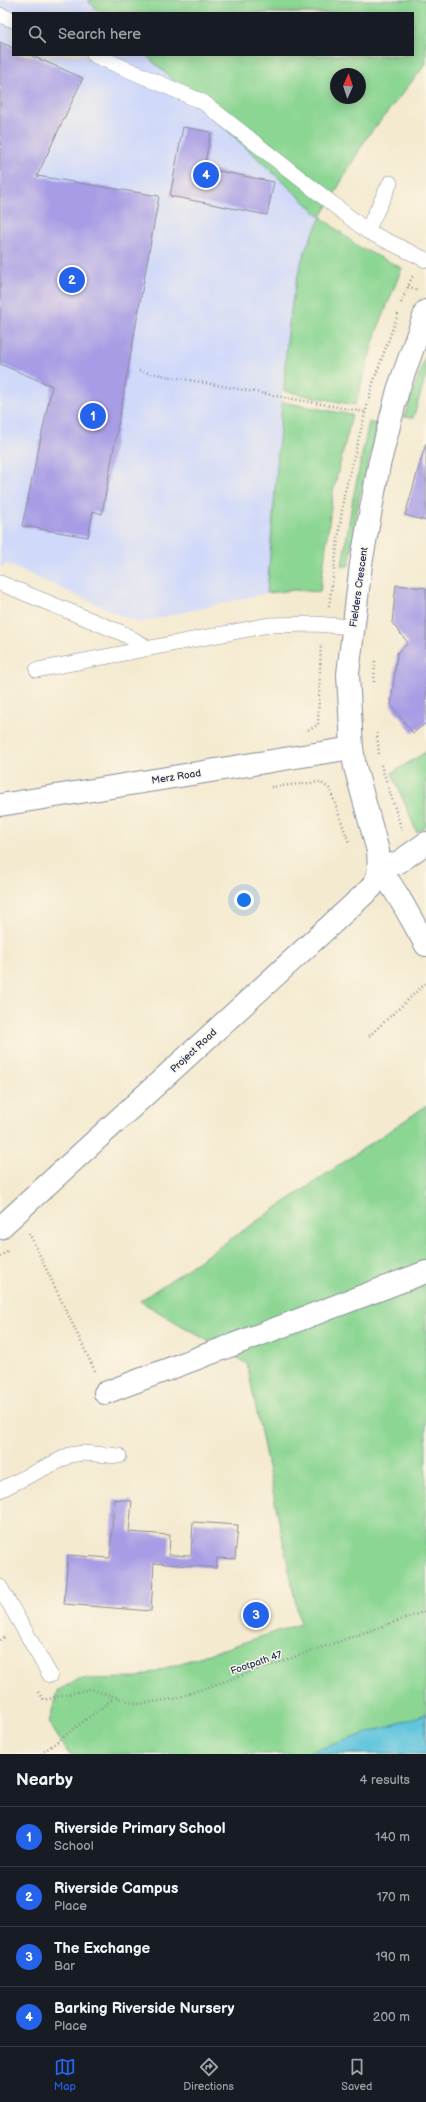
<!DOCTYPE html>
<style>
body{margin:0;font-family:"Balsamiq Sans",sans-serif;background:#20242c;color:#f1f3f6}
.compass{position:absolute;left:330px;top:68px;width:36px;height:36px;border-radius:50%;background:#171b24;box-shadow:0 2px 10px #0003;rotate:3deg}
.you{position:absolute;left:244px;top:900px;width:14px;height:14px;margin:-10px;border:3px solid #fff;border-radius:50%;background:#1a73e8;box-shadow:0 0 0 6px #1a73e833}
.badge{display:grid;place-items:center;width:26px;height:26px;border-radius:50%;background:#2563eb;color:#fff;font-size:13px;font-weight:700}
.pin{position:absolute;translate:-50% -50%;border:2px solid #fff;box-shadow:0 1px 4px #0006}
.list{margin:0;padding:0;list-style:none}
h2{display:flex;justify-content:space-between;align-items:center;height:52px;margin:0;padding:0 16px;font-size:17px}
h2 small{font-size:13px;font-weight:400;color:#9ea1a6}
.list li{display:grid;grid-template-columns:26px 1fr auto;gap:12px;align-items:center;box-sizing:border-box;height:60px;padding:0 16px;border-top:1px solid #363941}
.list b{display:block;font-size:15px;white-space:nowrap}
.list p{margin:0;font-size:13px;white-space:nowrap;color:#9ea1a6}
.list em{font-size:13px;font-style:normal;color:#9ea1a6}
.icon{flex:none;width:22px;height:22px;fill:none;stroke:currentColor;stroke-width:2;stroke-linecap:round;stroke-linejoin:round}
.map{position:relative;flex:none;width:426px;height:1754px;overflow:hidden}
.search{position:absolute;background:#171b24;box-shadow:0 2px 10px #0003;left:12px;right:12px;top:12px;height:44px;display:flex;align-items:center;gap:10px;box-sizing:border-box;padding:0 14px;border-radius:0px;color:#9ea1a6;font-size:15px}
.sheet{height:292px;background:#171b24}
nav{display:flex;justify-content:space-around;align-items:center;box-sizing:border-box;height:56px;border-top:1px solid #363941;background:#171b24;font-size:11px;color:#9ea1a6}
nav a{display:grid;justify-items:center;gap:2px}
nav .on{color:#2563eb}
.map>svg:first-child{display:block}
.built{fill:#d0d9f9;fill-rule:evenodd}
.green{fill:#8bd693;stroke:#538278;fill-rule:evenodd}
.water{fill:#60c5dd;stroke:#3e7a9e}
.building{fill:#a79ce5}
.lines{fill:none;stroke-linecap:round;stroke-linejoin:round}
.service-casing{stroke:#888c97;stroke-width:16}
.minor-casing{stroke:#888c97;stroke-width:24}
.tertiary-casing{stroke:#888c97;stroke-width:24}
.path{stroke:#888c97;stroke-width:2.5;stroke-dasharray:1 3;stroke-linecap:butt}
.service{stroke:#fff;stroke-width:15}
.minor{stroke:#fff;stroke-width:22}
.tertiary{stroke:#fff;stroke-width:22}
.labels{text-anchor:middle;stroke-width:3;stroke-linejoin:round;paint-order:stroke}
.street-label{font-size:10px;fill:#1b2f5e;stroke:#fcf5e5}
</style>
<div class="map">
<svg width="426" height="1754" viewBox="0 0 426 1754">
<rect width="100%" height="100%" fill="#fcf5e5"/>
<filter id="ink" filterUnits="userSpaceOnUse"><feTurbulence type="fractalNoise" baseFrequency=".025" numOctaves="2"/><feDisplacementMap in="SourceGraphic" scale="8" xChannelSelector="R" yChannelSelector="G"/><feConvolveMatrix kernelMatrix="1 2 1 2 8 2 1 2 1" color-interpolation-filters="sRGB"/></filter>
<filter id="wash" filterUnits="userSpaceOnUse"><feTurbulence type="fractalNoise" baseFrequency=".012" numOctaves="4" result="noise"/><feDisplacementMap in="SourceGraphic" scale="16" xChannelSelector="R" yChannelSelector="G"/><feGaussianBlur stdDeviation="0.9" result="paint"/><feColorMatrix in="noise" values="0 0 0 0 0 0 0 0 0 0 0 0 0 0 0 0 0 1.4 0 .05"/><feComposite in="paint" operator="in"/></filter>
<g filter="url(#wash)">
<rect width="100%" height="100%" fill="#f4ead0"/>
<path class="built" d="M0,0H426V64L365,140L329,202L306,249L291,318L285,357L267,593L138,623L7,564L0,567ZM13,13H413V55H13ZM336,74H360V98H336Z"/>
<g class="green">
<path d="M87,0H426V64L365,140L321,217L359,247L402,268L376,333L355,405L284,391C285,349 291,288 306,248C311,238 316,227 321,217L146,55H413V13H101ZM336,74H360V98H336Z"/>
<path d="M426,354V376L413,418L404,417Z"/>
<path d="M282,402L352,415L333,492L320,592L294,590L267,593Z"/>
<path d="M369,422L378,425L359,498L349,566H342L353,498Z"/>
<path d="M426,752V826L417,833L392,773Z"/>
<path d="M426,1106V1754H69L49,1723L57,1691L78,1679L135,1678L300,1624L247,1364L140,1301Z"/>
</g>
<path class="water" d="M426,1714V1754H304Z"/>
<g id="blocks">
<g class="building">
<path d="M0,42L13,48V55H30L83,78L37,176L159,196L102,514L93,511L88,537L22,526L52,386L0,364Z"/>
<path d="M183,127L211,132L204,168L274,182L267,215L170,196Z"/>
<path d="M426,443V521L405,515Z"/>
<path d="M396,585L426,588V723L413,733L391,705L397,653L408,643L392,623Z"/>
<path d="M114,1499L132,1501L129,1532L170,1535L169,1555L191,1556L193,1522L238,1525L235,1559L217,1558L216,1568L154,1563L151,1611L64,1604L68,1555L110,1558Z"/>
</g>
</g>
</g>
<g filter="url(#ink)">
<use href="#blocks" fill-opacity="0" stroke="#888c97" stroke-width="1"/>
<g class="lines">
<defs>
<g id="service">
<path d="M0,15L13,20"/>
<path d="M94,55L203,102L367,231L426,260"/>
<path d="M367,231L390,183"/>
<path d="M0,583L122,633L148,648"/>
<path d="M37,670L269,625L315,624L352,627"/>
<path d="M0,1490L70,1455L83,1453L119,1456"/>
<path d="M0,1587L50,1675"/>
</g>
<g id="minor">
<path d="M379,869C398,891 411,920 426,945"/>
<path d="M379,869L399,862L426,843"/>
<path d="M0,1228L371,888L377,878L379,869L378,851L355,767L352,748"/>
<path d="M105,1393L426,1272"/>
</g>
<path id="tertiary" d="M0,805L352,748L348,674L361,564L379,465L398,390L426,311"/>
</defs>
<use href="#service" class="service-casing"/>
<use href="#minor" class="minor-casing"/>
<use href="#tertiary" class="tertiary-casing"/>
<g class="path">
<path d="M408,286L417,290"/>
<path d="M401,303L413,275"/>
<path d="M139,371L365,412"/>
<path d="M329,606L344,495L373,383L398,314"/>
<path d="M374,682L375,661"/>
<path d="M308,730L318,725L321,644"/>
<path d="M377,733L379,754"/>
<path d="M381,765L402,830"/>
<path d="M271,787L320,782L330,789L349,843"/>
<path d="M369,1036L426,983"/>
<path d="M29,1233L95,1371"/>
<path d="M0,1257L7,1251"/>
<path d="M0,1640L5,1637"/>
<path d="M38,1692L44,1700L90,1689L138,1704L174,1699L426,1611"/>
<path d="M41,1754L114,1698"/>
</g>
<use href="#service" class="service"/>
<use href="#minor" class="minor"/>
<use href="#tertiary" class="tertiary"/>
</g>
</g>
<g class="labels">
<g class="street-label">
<text transform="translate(358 587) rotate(-82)" y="4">Fielders Crescent</text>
<text transform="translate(176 776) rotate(-9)" y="4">Merz Road</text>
<text transform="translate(193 1050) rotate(-43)" y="4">Project Road</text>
<text transform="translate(256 1662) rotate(-19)" y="4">Footpath 47</text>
</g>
</g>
</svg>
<svg class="compass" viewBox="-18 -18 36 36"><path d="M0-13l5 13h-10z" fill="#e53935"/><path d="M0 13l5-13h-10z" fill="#9ea1a6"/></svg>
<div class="you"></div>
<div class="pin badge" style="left:93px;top:416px">1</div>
<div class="pin badge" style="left:72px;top:280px">2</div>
<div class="pin badge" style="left:256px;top:1615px">3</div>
<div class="pin badge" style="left:206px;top:175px">4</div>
<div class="search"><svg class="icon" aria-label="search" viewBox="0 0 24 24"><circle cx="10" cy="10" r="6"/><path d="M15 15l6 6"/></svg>Search here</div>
</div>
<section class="sheet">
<h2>Nearby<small>4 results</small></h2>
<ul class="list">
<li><span class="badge">1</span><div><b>Riverside Primary School</b><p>School</p></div><em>140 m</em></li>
<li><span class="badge">2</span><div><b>Riverside Campus</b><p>Place</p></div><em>170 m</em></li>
<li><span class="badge">3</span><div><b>The Exchange</b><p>Bar</p></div><em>190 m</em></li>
<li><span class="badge">4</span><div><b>Barking Riverside Nursery</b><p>Place</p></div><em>200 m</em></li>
</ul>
</section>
<nav>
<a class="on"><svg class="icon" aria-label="map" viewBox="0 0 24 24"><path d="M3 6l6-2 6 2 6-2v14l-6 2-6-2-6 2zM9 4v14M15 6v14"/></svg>Map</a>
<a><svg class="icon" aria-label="directions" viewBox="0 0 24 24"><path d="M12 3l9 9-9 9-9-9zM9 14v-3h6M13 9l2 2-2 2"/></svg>Directions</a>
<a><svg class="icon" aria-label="saved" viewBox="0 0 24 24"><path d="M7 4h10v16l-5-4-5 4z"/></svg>Saved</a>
</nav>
